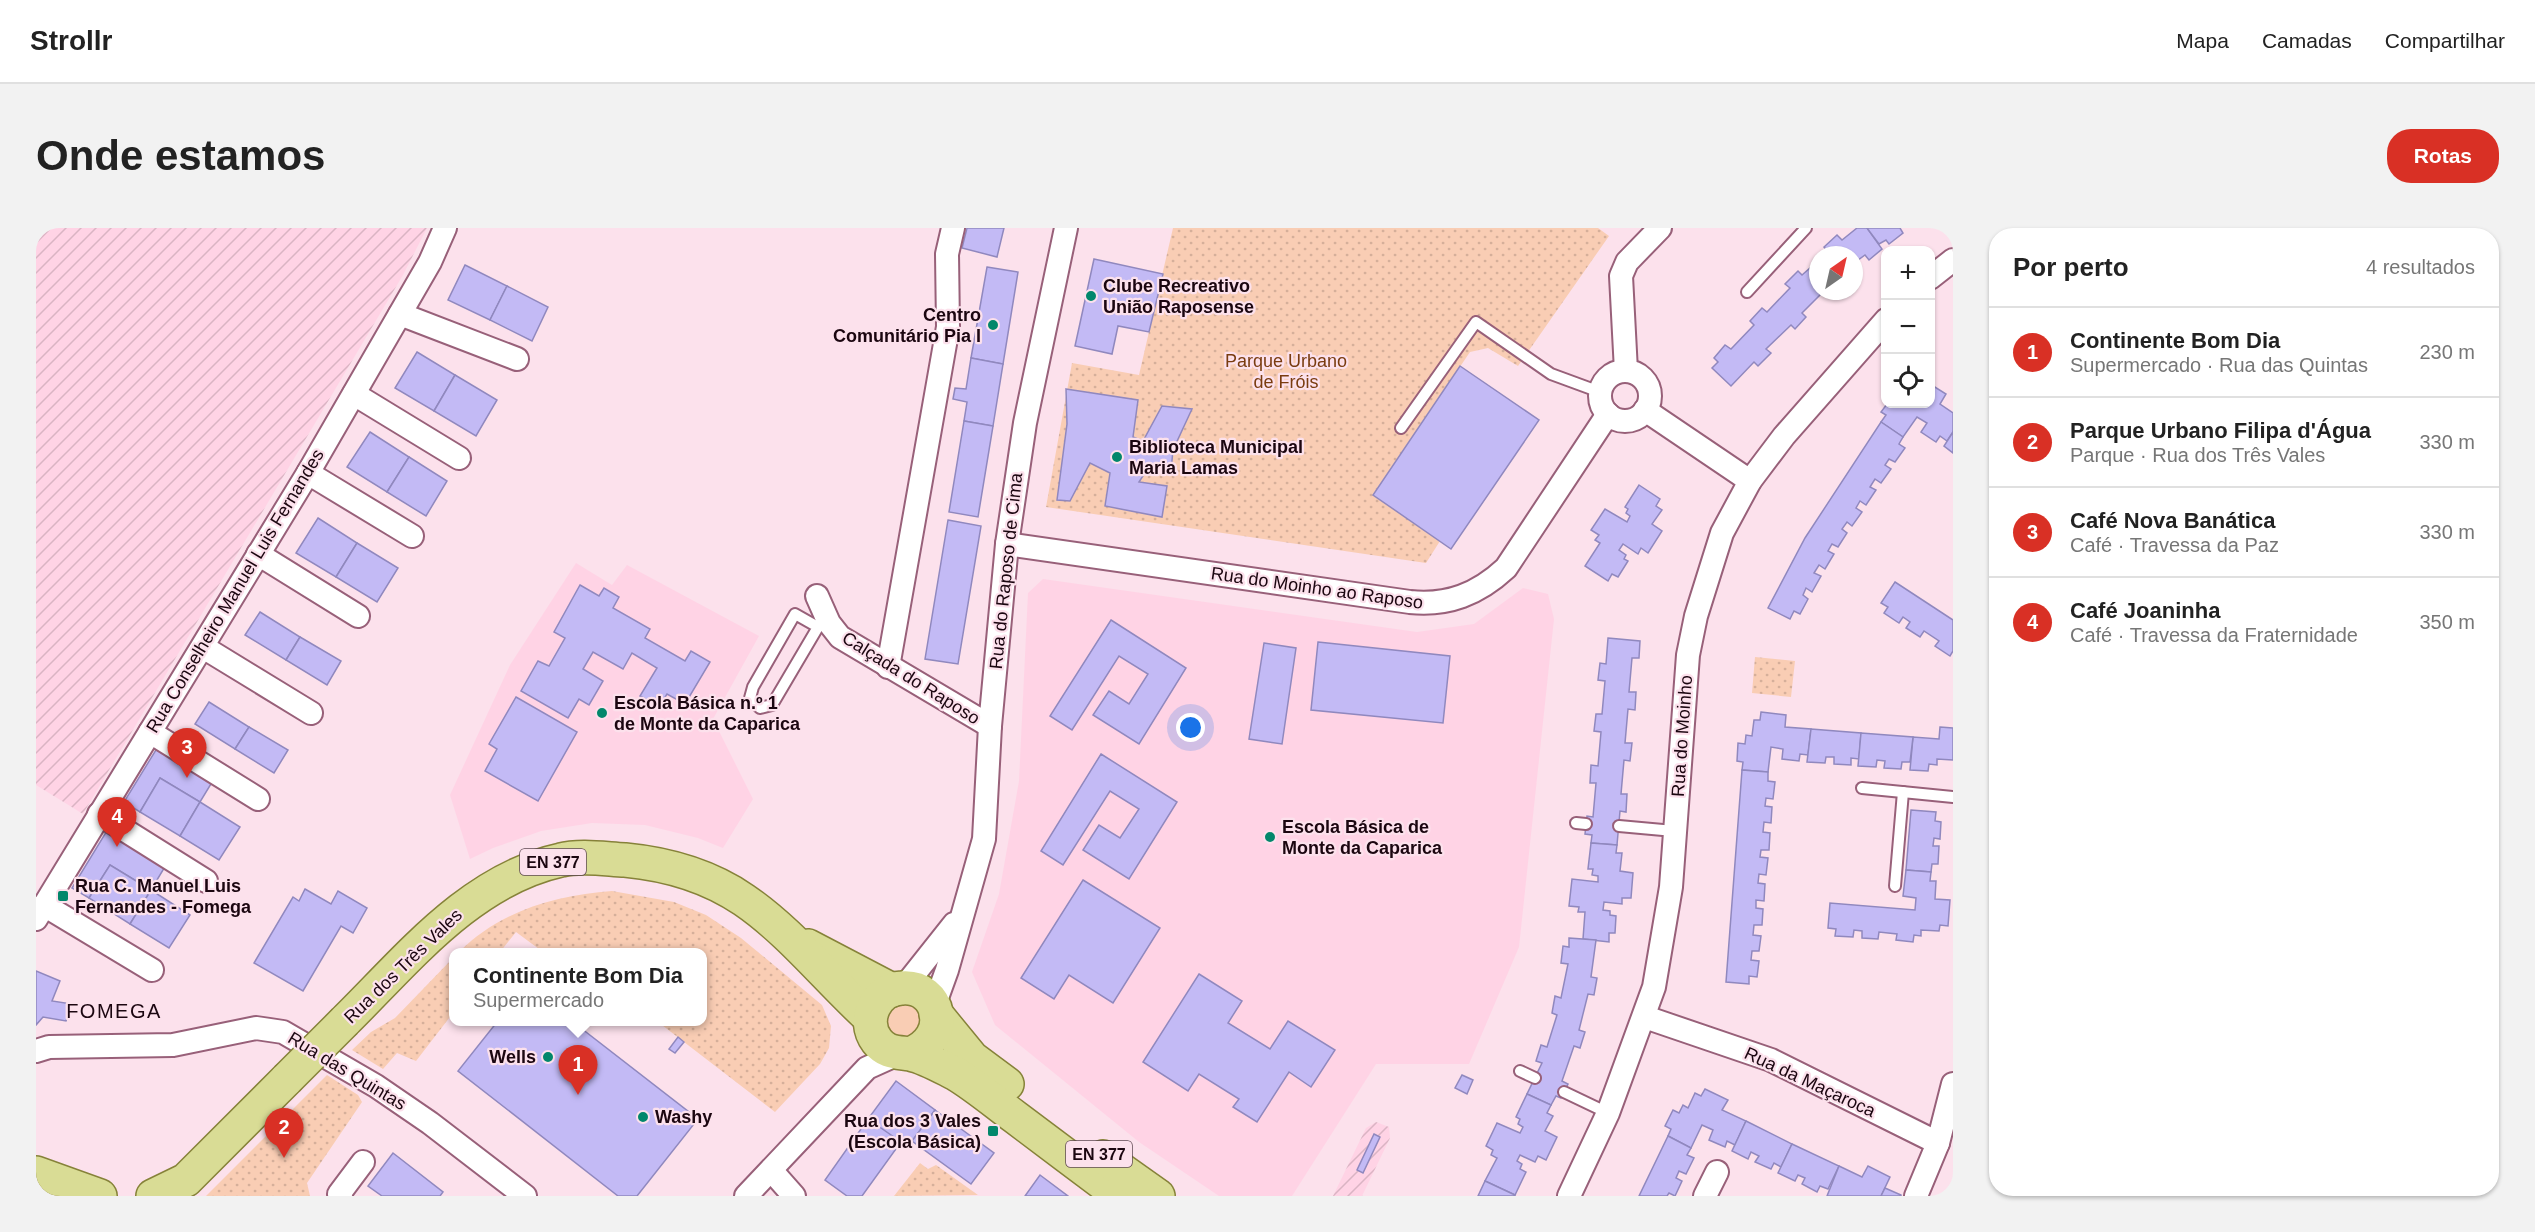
<!DOCTYPE html>
<html lang="pt">
<meta charset="utf-8">
<style>
body{margin:0;font-family:Helvetica,sans-serif;background:#f2f2f2;color:#222}
.controls{position:absolute;right:18px;top:18px;display:grid;overflow:hidden;border-radius:12px;box-shadow:0 2px 4px #0004}
.controls button{width:54px;height:54px;display:grid;place-items:center;padding:0;border:0;border-bottom:2px solid #e0e0e0;background:#fff;color:#222;font:30px sans-serif}
.compass{position:absolute;left:1773px;top:18px;width:54px;height:54px;border-radius:50%;background:#fff;box-shadow:0 2px 4px #0004;rotate:34deg}
.you{position:absolute;left:1155px;top:500px;width:21px;height:21px;margin:-15px;border:4px solid #fff;border-radius:50%;background:#1a73e8;box-shadow:0 0 0 9px #1a73e833}
.badge{display:grid;place-items:center;width:39px;height:39px;border-radius:50%;background:#d93025;color:#fff;font-size:20px;font-weight:700}
.pin{position:absolute;translate:-50% -50px;filter:drop-shadow(0 2px 3px #0008)}
.pin::after{content:'';position:absolute;top:32px;width:21px;height:18px;background:inherit;clip-path:polygon(0 0,100% 0,50% 100%)}
.popup{position:absolute;left:413px;top:720px;width:258px;height:78px;box-sizing:border-box;display:grid;place-content:center;border-radius:12px;background:#fff;filter:drop-shadow(0 2px 4px #0005);font-size:20px;white-space:nowrap;color:#767676}
.popup b{font-size:22px;color:#222}
.popup::after{content:'';position:absolute;left:50%;top:100%;margin-left:-12px;border:12px solid transparent;border-top-color:#fff}
.list{margin:0;padding:0;list-style:none}
h2{display:flex;justify-content:space-between;align-items:center;height:78px;margin:0;padding:0 24px;font-size:26px}
h2 small{font-size:20px;font-weight:400;color:#767676}
.list li{display:grid;grid-template-columns:39px 1fr auto;gap:18px;align-items:center;box-sizing:border-box;height:90px;padding:0 24px;border-top:2px solid #e0e0e0}
.list b{display:block;font-size:22px;white-space:nowrap}
.list p{margin:0;font-size:20px;white-space:nowrap;color:#767676}
.list em{font-size:20px;font-style:normal;color:#767676}
.icon{flex:none;width:33px;height:33px;fill:none;stroke:currentColor;stroke-width:2;stroke-linecap:round;stroke-linejoin:round}
.map{position:relative;flex:none;width:1917px;height:968px;overflow:hidden;border-radius:24px}
header{display:flex;align-items:center;gap:36px;box-sizing:border-box;height:84px;padding:0 30px;background:#fff;border-bottom:2px solid #e0e0e0}
header strong{font-size:28px}
nav{display:flex;gap:33px;margin-inline-start:auto;font-size:21px}
.intro{display:flex;align-items:center;justify-content:space-between;box-sizing:border-box;height:144px;padding:0 36px}
h1{margin:0;font-size:42px}
.button{padding:15px 27px;border-radius:24px;background:#d93025;color:#fff;font-size:21px;font-weight:700}
main{display:flex;gap:36px;padding:0 36px}
aside{flex:1;background:#fff;border-radius:24px;box-shadow:0 2px 4px #0004}
.map>svg:first-child{display:block}
.built{fill:#ffd3e5}
.industrial{fill:url(#industrial-furrows)}
.grass{fill:#f9cdb4}
.park{fill:url(#park-dots)}
.building{fill:#c3baf5;stroke:#9088be;stroke-width:1.5}
.lines{fill:none;stroke-linecap:round;stroke-linejoin:round}
.lane-casing{stroke:#986079;stroke-width:14}
.street-casing{stroke:#986079;stroke-width:26}
.primary-casing{stroke:#868239;stroke-width:36}
.lane{stroke:#fff;stroke-width:10}
.street{stroke:#fff;stroke-width:22}
.primary{stroke:#d9dc95;stroke-width:33}
.primary-bridge-casing{stroke:#868239;stroke-width:36;stroke-linecap:butt}
.primary-bridge{stroke:#d9dc95;stroke-width:33}
.poi-dot{fill:#02876b;stroke:#fce1ec;stroke-width:2}
.labels{text-anchor:middle;stroke-width:4.5;stroke-linejoin:round;paint-order:stroke}
.shield{fill:#fce1ec;stroke:#5e4852;stroke-width:1.5}
.shield-label{font-size:16px;font-weight:bold;fill:#1b0610}
.poi-label{font-size:18px;font-weight:bold;fill:#1b0610;stroke:#fce1ec;text-anchor:start}
.park-label{font-size:18px;fill:#7a3c10;stroke:#fce1ec}
.street-label{font-size:18px;fill:#1b0610;stroke:#fce1ec}
.neighbourhood-label{font-size:20px;letter-spacing:1.5px;fill:#1b0610;stroke:#fce1ec}
</style>
<header>
<strong>Strollr</strong>
<nav><a>Mapa</a><a>Camadas</a><a>Compartilhar</a></nav>
</header>
<div class="intro"><h1>Onde estamos</h1><a class="button">Rotas</a></div>
<main>
<div class="map">
<svg width="1917" height="968" viewBox="0 0 1917 968">
<defs>
<pattern id="industrial-furrows" width="10" height="10" patternUnits="userSpaceOnUse" patternTransform="scale(1.5)"><rect width="10" height="10" fill="#ffd3e5"/><path d="M-1 1l2-2M0 10L10 0M9 11l2-2" fill="none" stroke="#dab4c3"/></pattern>
<pattern id="park-dots" width="8" height="8" patternUnits="userSpaceOnUse" patternTransform="scale(1.5)"><rect width="8" height="8" fill="#f9cdb4"/><path d="M2 2h.1M6 6h.1" fill="none" stroke="#d5af9a" stroke-width="1.8" stroke-linecap="round"/></pattern>
</defs>
<rect width="100%" height="100%" fill="#fce1ec"/>
<g class="built">
<path d="M540,335L576,357L591,337L723,408L677,491L717,571L687,620L662,610L609,597L556,595L505,603L457,620L434,631L414,567L474,437Z"/>
<path d="M1007,351L1381,404L1438,396L1487,360L1512,366L1518,391L1483,719L1433,836H1340L1256,968H1183L1103,914L959,797L936,744L963,666L983,553L992,365Z"/>
</g>
<g class="industrial">
<path d="M0,0H391L367,47L47,586L0,557Z"/>
<path d="M1340,894L1353,899L1354,910L1326,968H1297L1330,900Z"/>
</g>
<path class="grass" d="M859,774L880,777L888,792L876,810H859L849,796L852,780Z"/>
<g class="park">
<path d="M1137,0H1562L1573,8L1482,138L1452,120L1434,124L1337,267L1404,313L1390,335L1010,279L1036,135L1103,147Z"/>
<path d="M1719,429L1759,433L1755,469L1716,465Z"/>
<path d="M576,663L638,674L670,687L705,710L786,777L795,798L793,820L784,836L739,884L622,794H666V724H507L480,704L464,724H423C464,683 520,667 576,663Z"/>
<path d="M417,730V785L380,833L361,825L347,841L316,822L335,804L359,790Z"/>
<path d="M291,847L322,867L326,874L271,955L274,968H170Z"/>
<path d="M884,935L892,941L900,937L942,967L858,968Z"/>
</g>
<g class="building">
<path d="M931,0H968L961,29L926,20Z"/>
<path d="M1821,0H1831L1846,21L1833,32L1829,27L1818,35V27H1789L1792,24L1788,19L1801,7L1806,12Z"/>
<path d="M1831,0H1864L1867,5L1853,16L1850,12L1843,16Z"/>
<path d="M1058,31L1127,46L1113,104L1082,98L1076,126L1039,118Z"/>
<path d="M1782,33V63H1788L1766,85L1770,89L1759,101L1755,97L1730,121L1735,125L1722,138L1718,134L1695,158L1676,140L1682,134L1678,130L1689,117L1695,121L1718,97L1714,93L1726,80L1731,84L1754,60L1749,56L1762,43L1766,47Z"/>
<path d="M429,37L471,58L454,92L412,72Z"/>
<path d="M951,39L982,44L967,136L935,130Z"/>
<path d="M471,58L512,79L496,113L454,92Z"/>
<path d="M381,124L419,147L398,183L359,160Z"/>
<path d="M935,130L967,136L957,198L928,193L931,174L917,171L919,160L930,161Z"/>
<path d="M1424,138L1503,192L1415,321L1337,267Z"/>
<path d="M419,147L461,172L440,208L398,183Z"/>
<path d="M1894,156L1910,166L1904,176L1917,185V204L1911,213L1904,208L1900,214L1885,204L1891,195L1881,189L1867,209L1845,194L1850,187L1845,184L1851,176H1894Z"/>
<path d="M1030,161L1102,172L1097,209L1107,213L1126,178L1156,181L1137,222L1135,243L1112,240L1103,254L1131,258L1126,289L1069,278L1074,245L1054,235L1034,273L1021,272L1031,196Z"/>
<path d="M928,193L957,198L942,289L913,284Z"/>
<path d="M1845,194L1867,209L1863,216L1869,220L1859,234L1853,231L1849,237L1855,241L1845,255L1839,251L1834,259L1840,262L1830,277L1824,273L1820,280L1826,284L1816,298L1811,294L1806,301L1811,305L1802,319L1796,316L1792,323L1798,326L1789,341L1783,337L1778,345L1785,348L1776,364L1770,360L1767,367L1772,371L1764,386L1758,383L1754,391L1732,380L1769,310Z"/>
<path d="M334,204L373,229L351,264L311,239Z"/>
<path d="M1917,204V225L1908,218Z"/>
<path d="M373,229L411,253L390,288L351,264Z"/>
<path d="M1603,257L1624,271L1620,278L1626,282L1616,296L1626,303L1612,325L1605,320L1602,326L1587,316L1583,322L1590,327L1588,331L1592,333L1582,349L1576,346L1572,353L1549,338L1564,315L1559,312L1563,307L1555,302L1569,281L1591,294L1594,288L1590,285L1592,281L1589,279Z"/>
<path d="M282,290L321,315L300,349L260,325Z"/>
<path d="M912,292L945,298L922,436L889,431Z"/>
<path d="M321,315L362,340L341,374L300,349Z"/>
<path d="M1859,354L1917,392V423L1914,428L1899,418L1903,413L1888,403L1884,409L1870,400L1874,394L1867,389L1863,395L1848,385L1852,379L1845,375Z"/>
<path d="M544,357L563,368L568,360L583,369L577,380L614,401L609,410L649,433L655,423L674,434L649,476L631,466L623,479L604,468L621,440L596,425L587,441L557,424L547,441L567,453L553,477L543,471L532,490L485,463L502,433L513,438L529,410L518,404Z"/>
<path d="M224,384L264,409L250,432L209,407Z"/>
<path d="M1075,392L1150,440L1103,516L1057,487L1073,463L1093,476L1112,446L1083,428L1036,502L1014,488Z"/>
<path d="M264,409L305,433L291,457L250,432Z"/>
<path d="M1572,410L1604,413L1603,430H1596L1593,464H1600L1599,482L1592,481L1589,515H1596L1594,533L1588,532L1585,566H1591L1590,584L1584,583L1581,617L1555,615L1556,607L1549,606L1551,588L1557,589L1560,555H1554L1555,537L1562,538L1565,504L1558,503L1560,486H1566L1569,453L1562,452L1564,435L1570,436Z"/>
<path d="M1282,414L1414,428L1407,495L1275,482Z"/>
<path d="M1228,415L1260,420L1246,516L1213,511Z"/>
<path d="M480,469L541,504L502,573L449,543L461,521L453,516Z"/>
<path d="M173,474L213,499L199,521L159,496Z"/>
<path d="M1725,484L1750,487L1749,499L1775,501L1772,527L1764,526L1763,533L1746,531L1747,521L1735,519L1732,544L1706,542L1707,534L1701,533L1702,515L1709,516L1710,507L1716,508L1718,492H1724Z"/>
<path d="M213,499L252,522L238,545L199,521Z"/>
<path d="M1904,499L1917,500V532L1901,531V537L1893,536L1892,543L1874,542L1877,509L1903,511Z"/>
<path d="M1775,501L1825,505L1823,531L1815,530V537L1798,536V529H1790L1789,535L1771,534Z"/>
<path d="M1825,505L1877,509L1874,534H1866L1865,541L1848,540L1849,533L1841,532L1840,539L1822,538Z"/>
<path d="M123,517L178,551L164,574L124,550L104,584L88,574Z"/>
<path d="M1065,526L1141,574L1093,651L1047,622L1063,597L1084,610L1103,581L1074,563L1027,637L1005,623Z"/>
<path d="M1706,542L1732,544V553L1739,554L1737,571L1730,570L1729,578L1736,579L1735,595L1728,594L1727,604L1734,605L1733,622H1725L1724,629L1732,630L1730,647L1723,646L1722,655L1729,656L1728,673L1720,672V680L1727,681L1726,697H1718L1717,707L1725,708L1723,723H1716L1715,732L1723,733L1721,749L1713,748V756L1690,754Z"/>
<path d="M124,550L164,574L144,608L104,584Z"/>
<path d="M164,574L204,599L183,632L144,608Z"/>
<path d="M1875,582L1900,584L1899,593L1905,594L1904,611L1898,610L1897,618H1903L1902,636H1896L1895,644L1870,642Z"/>
<path d="M72,601L130,637L115,662L74,637L53,670L36,660Z"/>
<path d="M1555,615L1581,617L1580,625H1586L1584,643L1597,645L1595,670H1586V676L1568,674L1567,682L1574,683V687L1580,688L1579,705H1573V714L1547,711L1549,684H1542L1543,679L1533,678L1536,651L1562,654V648L1556,647L1557,641H1552Z"/>
<path d="M74,637L115,662L94,696L53,670Z"/>
<path d="M1870,642L1895,644L1894,653H1900L1899,671L1914,672L1912,698L1904,697L1903,703L1885,702V708L1878,707L1877,714L1860,712L1861,706L1843,704L1842,711L1826,710V703L1818,702L1817,709L1799,708L1800,701L1792,700L1794,675L1879,682L1880,670L1867,668Z"/>
<path d="M1047,652L1124,700L1077,775L1033,747L1018,771L985,750Z"/>
<path d="M269,661L295,676L302,663L331,680L317,705L305,698L267,763L218,735L257,669L263,673Z"/>
<path d="M115,662L154,687L133,720L94,696Z"/>
<path d="M1533,710L1560,712L1555,749L1561,750L1558,767L1552,766L1543,802L1549,804L1544,820L1538,818L1526,853L1532,856L1525,870L1520,868L1515,877L1491,866L1506,835L1500,833L1505,817L1511,819L1521,787L1516,785L1519,768L1525,770L1532,736L1525,735L1527,718L1533,719Z"/>
<path d="M0,743L24,753L16,773L36,776L30,793L7,789L0,797Z"/>
<path d="M1163,746L1206,773L1192,795L1234,821L1252,793L1299,822L1275,859L1253,844L1221,894L1197,879L1203,871L1163,846L1152,863L1107,834Z"/>
<path d="M461,794H537L662,891L601,968H582L422,843Z"/>
<path d="M642,809L648,814L639,825L633,821Z"/>
<path d="M1426,847L1437,852L1431,866L1419,860Z"/>
<path d="M860,853L899,882L871,920L832,891Z"/>
<path d="M1669,861L1692,872L1686,882L1710,893L1699,917L1691,913L1689,919L1673,912L1677,902L1666,897L1655,920L1632,908L1635,901L1629,898L1637,882L1643,885L1647,877L1652,880L1659,865L1665,868Z"/>
<path d="M1491,866L1515,877L1511,885L1517,888L1509,903L1521,909L1510,932L1502,928L1499,934L1484,927L1481,933L1486,936L1484,941L1490,944L1479,967L1449,953L1461,930L1455,927L1457,922L1450,918L1461,895L1484,905L1487,899L1482,896L1484,891L1480,889Z"/>
<path d="M899,882L958,925L935,956L876,913Z"/>
<path d="M832,891L865,914L826,968H811L789,952Z"/>
<path d="M1710,893L1756,916L1745,939L1738,935L1735,941L1719,934L1723,928L1715,924L1712,931L1696,923Z"/>
<path d="M1338,906L1344,909L1327,945L1321,942Z"/>
<path d="M1632,908L1655,920L1651,927L1658,930L1650,946L1643,943L1640,950L1646,953L1639,968L1633,965L1631,968H1603Z"/>
<path d="M1756,916L1803,938L1792,961L1784,958L1781,964L1766,956L1769,950L1762,947L1759,953L1742,945Z"/>
<path d="M357,925L407,964L404,968H346L332,958Z"/>
<path d="M1803,938L1826,949L1832,938L1854,949L1845,968H1791Z"/>
<path d="M1004,947L1032,968H989Z"/>
<path d="M1449,953L1479,967L1478,968H1442Z"/>
<path d="M1849,960L1865,967V968H1845Z"/>
</g>
<g class="lines">
<defs>
<g id="lane">
<path d="M1711,64L1770,0"/>
<path d="M1365,200L1440,94L1515,146L1564,164"/>
<path d="M782,399L759,386L717,459L714,470L724,480L736,477L782,399L793,395"/>
<path d="M1826,560L1917,569"/>
<path d="M1540,595L1550,596"/>
<path d="M1583,598L1638,603"/>
<path d="M1859,658L1867,564"/>
<path d="M1484,843L1499,850"/>
<path d="M1528,864L1572,885"/>
</g>
<g id="street">
<path d="M1894,50L1917,32"/>
<path d="M364,86L481,131"/>
<path d="M1590,143L1585,48L1591,34L1624,0"/>
<circle cx="1589" cy="168" r="25"/>
<path d="M318,166L423,230"/>
<path d="M1609,182L1714,253"/>
<path d="M272,245L376,308"/>
<path d="M971,316L1374,374C1412,378 1442,366 1470,340L1572,186"/>
<path d="M222,326L322,388"/>
<path d="M781,368L793,395L804,409L954,498"/>
<path d="M167,419L275,485"/>
<path d="M852,439L912,99L911,26L917,0"/>
<path d="M114,504L222,571"/>
<path d="M63,586L170,653"/>
<path d="M8,677L116,742"/>
<path d="M0,691L272,245L394,34L409,0"/>
<path d="M868,759L918,696"/>
<path d="M898,778L911,742L948,611L954,498L971,316L989,195L1030,0"/>
<path d="M1609,789L1735,832L1902,915"/>
<path d="M0,823L13,819L137,817L220,800L247,804L340,858L394,895L489,968"/>
<path d="M735,942L758,968"/>
<path d="M305,968L303,966L327,934"/>
<path d="M710,968L831,840L862,826"/>
<path d="M1533,968L1572,885L1618,759L1635,659L1652,427L1660,388L1686,305L1714,253L1748,208L1850,92"/>
<path d="M1669,968L1681,944"/>
<path d="M1880,968L1902,915L1917,856"/>
</g>
<g id="primary">
<path d="M772,718L856,762"/>
<path d="M900,786L936,830L971,856"/>
<path d="M309,793C372,731 434,652 525,632C544,627 569,631 589,632C631,636 673,648 708,672C756,705 791,751 834,790"/>
<path d="M874,826C917,809 904,757 866,760C840,761 825,792 841,813C850,825 861,824 874,826C889,829 906,839 920,846C940,858 960,875 979,889C1014,915 1049,942 1084,968"/>
<path d="M1067,929L1122,968"/>
<path d="M0,945L64,968"/>
<path d="M117,968L150,952L251,851"/>
</g>
</defs>
<use href="#lane" class="lane-casing"/>
<use href="#street" class="street-casing"/>
<use href="#primary" class="primary-casing"/>
<use href="#lane" class="lane"/>
<use href="#street" class="street"/>
<use href="#primary" class="primary"/>
<defs>
<path id="primary-bridge" d="M251,851L309,793"/>
</defs>
<use href="#primary-bridge" class="primary-bridge-casing"/>
<use href="#primary-bridge" class="primary-bridge"/>
</g>
<g class="poi-dot">
<circle cx="1055" cy="68" r="6"/>
<circle cx="957" cy="97" r="6"/>
<circle cx="1081" cy="229" r="6"/>
<circle cx="566" cy="485" r="6"/>
<circle cx="1234" cy="609" r="6"/>
<rect x="21" y="662" width="12" height="12" rx="3"/>
<circle cx="512" cy="829" r="6"/>
<circle cx="607" cy="889" r="6"/>
<rect x="951" y="897" width="12" height="12" rx="3"/>
</g>
<g class="labels">
<g class="shield">
<rect x="484" y="621" width="66" height="26" rx="4.5"/>
<rect x="1030" y="913" width="66" height="26" rx="4.5"/>
</g>
<g class="shield-label">
<text x="517" y="640">EN 377</text>
<text x="1063" y="932">EN 377</text>
</g>
<g class="poi-label">
<text x="1067" y="64">Clube Recreativo<tspan x="1067" dy="21">União Raposense</tspan></text>
<text x="945" y="93" text-anchor="end">Centro<tspan x="945" dy="21">Comunitário Pia I</tspan></text>
<text x="1093" y="225">Biblioteca Municipal<tspan x="1093" dy="21">Maria Lamas</tspan></text>
<text x="578" y="481">Escola Básica n.º 1<tspan x="578" dy="21">de Monte da Caparica</tspan></text>
<text x="1246" y="605">Escola Básica de<tspan x="1246" dy="21">Monte da Caparica</tspan></text>
<text x="39" y="664">Rua C. Manuel Luis<tspan x="39" dy="21">Fernandes - Fomega</tspan></text>
<text x="500" y="835" text-anchor="end">Wells</text>
<text x="619" y="895">Washy</text>
<text x="945" y="899" text-anchor="end">Rua dos 3 Vales<tspan x="945" dy="21">(Escola Básica)</tspan></text>
</g>
<g class="park-label">
<text x="1250" y="139">Parque Urbano<tspan x="1250" dy="21">de Fróis</tspan></text>
</g>
<g class="street-label">
<text transform="translate(970 343) rotate(-84)" y="6">Rua do Raposo de Cima</text>
<text transform="translate(1281 360) rotate(8)" y="6">Rua do Moinho ao Raposo</text>
<text transform="translate(199 363) rotate(-59)" y="6">Rua Conselheiro Manuel Luis Fernandes</text>
<text transform="translate(875 450) rotate(32)" y="6">Calçada do Raposo</text>
<text transform="translate(1646 508) rotate(-86)" y="6">Rua do Moinho</text>
<text transform="translate(367 738) rotate(-44)" y="6">Rua dos Três Vales</text>
<text transform="translate(311 843) rotate(31)" y="6">Rua das Quintas</text>
<text transform="translate(1774 854) rotate(25)" y="6">Rua da Maçaroca</text>
</g>
<g class="neighbourhood-label">
<text x="78" y="790">FOMEGA</text>
</g>
</g>
</svg>
<div class="controls">
<button>+</button>
<button>−</button>
<button><svg class="icon" aria-label="locate" viewBox="0 0 24 24"><circle cx="12" cy="12" r="6"/><path d="M12 2v4M12 18v4M2 12h4M18 12h4"/></svg></button>
</div>
<svg class="compass" viewBox="-18 -18 36 36"><path d="M0-13l5 13h-10z" fill="#e53935"/><path d="M0 13l5-13h-10z" fill="#767676"/></svg>
<div class="you"></div>
<div class="pin badge" style="left:542px;top:867px">1</div>
<div class="popup"><b>Continente Bom Dia</b>Supermercado</div>
<div class="pin badge" style="left:248px;top:930px">2</div>
<div class="pin badge" style="left:151px;top:550px">3</div>
<div class="pin badge" style="left:81px;top:619px">4</div>
</div>
<aside>
<h2>Por perto<small>4 resultados</small></h2>
<ul class="list">
<li><span class="badge">1</span><div><b>Continente Bom Dia</b><p>Supermercado · Rua das Quintas</p></div><em>230 m</em></li>
<li><span class="badge">2</span><div><b>Parque Urbano Filipa d'Água</b><p>Parque · Rua dos Três Vales</p></div><em>330 m</em></li>
<li><span class="badge">3</span><div><b>Café Nova Banática</b><p>Café · Travessa da Paz</p></div><em>330 m</em></li>
<li><span class="badge">4</span><div><b>Café Joaninha</b><p>Café · Travessa da Fraternidade</p></div><em>350 m</em></li>
</ul>
</aside>
</main>
